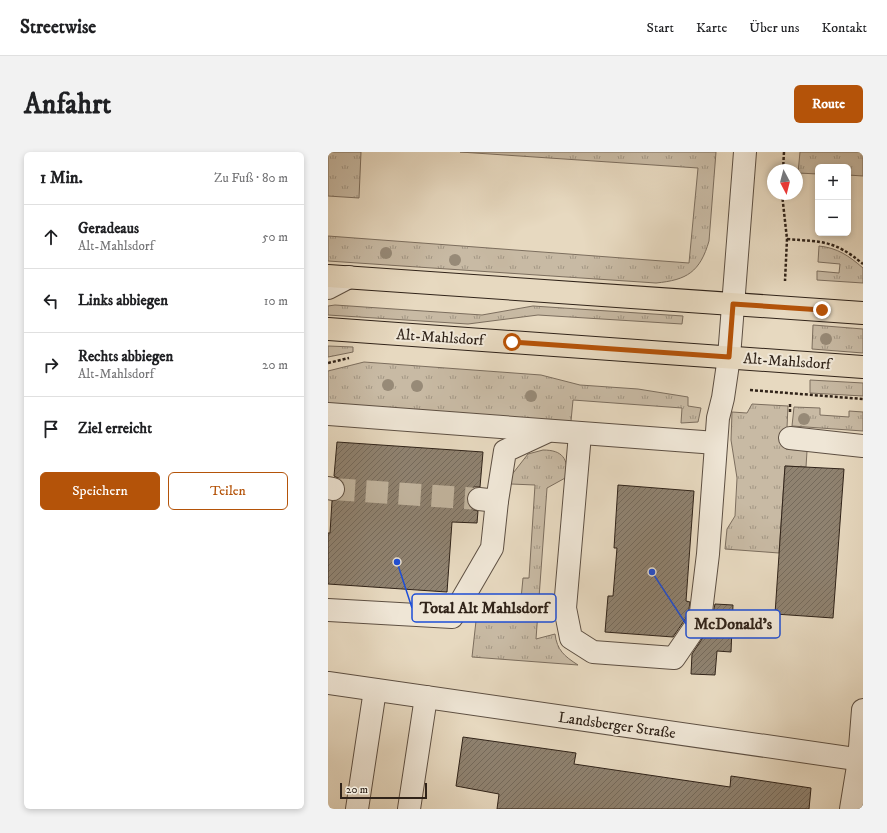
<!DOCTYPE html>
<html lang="de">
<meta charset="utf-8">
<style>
body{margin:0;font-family:"IM FELL DW Pica",serif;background:#f2f2f2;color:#202124}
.controls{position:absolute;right:12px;top:12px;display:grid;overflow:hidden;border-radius:6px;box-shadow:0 2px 6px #0003}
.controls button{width:36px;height:36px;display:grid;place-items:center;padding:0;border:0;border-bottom:1px solid #e0e0e0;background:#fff;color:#202124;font:20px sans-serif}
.compass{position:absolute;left:439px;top:12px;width:36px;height:36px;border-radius:50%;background:#fff;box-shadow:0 2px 6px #0003;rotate:173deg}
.scale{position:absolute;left:12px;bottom:10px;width:87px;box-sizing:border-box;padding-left:4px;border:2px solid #302319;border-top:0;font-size:11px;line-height:14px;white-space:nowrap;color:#302319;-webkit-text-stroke:3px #efe6d6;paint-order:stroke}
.stop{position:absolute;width:12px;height:12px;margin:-9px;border:3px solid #b45309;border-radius:50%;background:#fff}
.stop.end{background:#b45309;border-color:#fff;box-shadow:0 1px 4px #0008}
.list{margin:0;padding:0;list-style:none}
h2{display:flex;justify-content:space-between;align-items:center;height:52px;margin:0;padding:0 16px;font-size:17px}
h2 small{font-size:13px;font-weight:400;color:#757577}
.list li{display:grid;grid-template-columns:26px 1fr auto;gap:12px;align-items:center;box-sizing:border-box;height:64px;padding:0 16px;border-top:1px solid #e0e0e0}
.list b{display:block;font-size:15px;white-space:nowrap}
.list p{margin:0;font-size:13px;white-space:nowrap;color:#757577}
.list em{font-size:13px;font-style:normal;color:#757577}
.actions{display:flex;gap:8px;padding:12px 16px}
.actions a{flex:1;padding:9px 0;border:1px solid #b45309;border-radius:6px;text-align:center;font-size:14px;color:#b45309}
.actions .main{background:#b45309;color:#fff}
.icon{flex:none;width:22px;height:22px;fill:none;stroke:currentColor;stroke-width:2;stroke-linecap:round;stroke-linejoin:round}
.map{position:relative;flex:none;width:535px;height:657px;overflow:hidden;border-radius:6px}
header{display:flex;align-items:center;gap:24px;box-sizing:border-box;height:56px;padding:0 20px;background:#fff;border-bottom:1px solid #e0e0e0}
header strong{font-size:19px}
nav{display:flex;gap:22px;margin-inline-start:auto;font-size:14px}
.intro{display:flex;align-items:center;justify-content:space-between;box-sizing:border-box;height:96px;padding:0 24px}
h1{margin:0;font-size:28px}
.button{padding:10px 18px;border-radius:6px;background:#b45309;color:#fff;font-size:14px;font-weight:700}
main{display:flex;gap:24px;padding:0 24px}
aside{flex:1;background:#fff;border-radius:6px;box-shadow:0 2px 6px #0003}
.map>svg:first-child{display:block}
.grass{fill:url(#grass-tufts);stroke:#7c6e5e}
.building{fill:url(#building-hatch);stroke:#302319}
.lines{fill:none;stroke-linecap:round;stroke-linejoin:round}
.minor-tunnel{stroke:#c2b59f;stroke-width:22;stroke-dasharray:22 11;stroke-linecap:butt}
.minor-casing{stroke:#5e5043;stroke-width:24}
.major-casing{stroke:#302319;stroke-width:24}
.path{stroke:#302319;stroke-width:2.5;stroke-dasharray:3 2;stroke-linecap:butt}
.minor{stroke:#efe6d6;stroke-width:22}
.major{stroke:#e7d9c0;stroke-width:22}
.tree{fill:#978a77}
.route{stroke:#b45309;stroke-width:5}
.labels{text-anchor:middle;stroke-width:4;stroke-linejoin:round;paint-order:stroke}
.street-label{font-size:15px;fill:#302319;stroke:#efe6d6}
.leader{fill:none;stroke:#1d4ed8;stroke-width:1.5}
.callout-dot{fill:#1d4ed8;stroke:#efe6d6;stroke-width:1.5}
.callout{fill:#efe6d6;stroke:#1d4ed8;stroke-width:1.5}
.callout-label{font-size:16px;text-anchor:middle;font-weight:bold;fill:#302319}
</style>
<header>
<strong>Streetwise</strong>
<nav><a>Start</a><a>Karte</a><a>Über uns</a><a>Kontakt</a></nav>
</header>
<div class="intro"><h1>Anfahrt</h1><a class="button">Route</a></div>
<main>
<aside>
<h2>1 Min.<small>Zu Fuß · 80 m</small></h2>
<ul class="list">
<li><svg class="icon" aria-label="ahead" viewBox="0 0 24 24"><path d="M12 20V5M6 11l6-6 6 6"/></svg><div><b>Geradeaus</b><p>Alt-Mahlsdorf</p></div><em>50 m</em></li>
<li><svg class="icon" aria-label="left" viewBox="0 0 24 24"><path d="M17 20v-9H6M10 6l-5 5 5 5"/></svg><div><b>Links abbiegen</b></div><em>10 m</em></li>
<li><svg class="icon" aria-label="right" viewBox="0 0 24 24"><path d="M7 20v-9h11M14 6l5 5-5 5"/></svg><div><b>Rechts abbiegen</b><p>Alt-Mahlsdorf</p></div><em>20 m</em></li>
<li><svg class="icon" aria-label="arrive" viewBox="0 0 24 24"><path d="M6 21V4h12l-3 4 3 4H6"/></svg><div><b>Ziel erreicht</b></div></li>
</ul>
<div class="actions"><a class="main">Speichern</a><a>Teilen</a></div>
</aside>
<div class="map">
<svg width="535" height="657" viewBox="0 0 535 657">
<defs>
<pattern id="grass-tufts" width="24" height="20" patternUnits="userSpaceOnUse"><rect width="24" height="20" fill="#c8baa4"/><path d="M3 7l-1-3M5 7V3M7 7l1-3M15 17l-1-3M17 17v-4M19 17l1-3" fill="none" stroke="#a39785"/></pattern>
<pattern id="building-hatch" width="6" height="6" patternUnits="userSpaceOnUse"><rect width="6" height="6" fill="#8f8270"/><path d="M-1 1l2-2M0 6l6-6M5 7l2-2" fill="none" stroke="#756a5b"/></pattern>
</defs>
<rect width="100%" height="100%" fill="#e7d9c0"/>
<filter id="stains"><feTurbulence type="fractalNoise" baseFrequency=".005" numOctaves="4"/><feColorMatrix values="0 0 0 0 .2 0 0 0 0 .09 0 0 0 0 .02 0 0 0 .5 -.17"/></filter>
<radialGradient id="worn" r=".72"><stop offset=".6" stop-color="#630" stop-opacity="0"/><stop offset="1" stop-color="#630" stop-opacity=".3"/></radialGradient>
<g class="grass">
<path d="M0,0H33L31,46L0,44Z"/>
<path d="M132,0H388L381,89C372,120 359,128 328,131L0,109V84L361,111L370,16Z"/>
<path d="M472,0H535V24L520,23V15H490V22L470,21Z"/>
<path d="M491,94C510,96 521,104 535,116V131L489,128V119L511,121L512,112L490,110Z"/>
<path d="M7,153L154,163L205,154L355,164L354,172L210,163L140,172L0,163V154Z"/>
<path d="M485,173L535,177V201L484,197Z"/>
<path d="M0,194L25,195V200L0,205Z"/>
<path d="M36,210L213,223L252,233L310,237L360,245V254L373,256L370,270L353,271L354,256L245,248L243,269L224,272L0,255V219Z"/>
<path d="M482,228L535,231V244L482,241Z"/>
<path d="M424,252L460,254L458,297L479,299L478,315L457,314L451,401L397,397L399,377L407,364L409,326L403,288L404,260L419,261Z"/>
<path d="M466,255L492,256V263L521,265V259L535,260V279L464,274Z"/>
<path d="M215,298C235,298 240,307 239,325L219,336L208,487L227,482C229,498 236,504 250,513L144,505L148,469L164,454L165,445L193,447L195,426H201L207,333L183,332L182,325L200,302Z"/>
</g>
<g class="building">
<path d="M9,290L155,300L152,335H146L141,339L139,346L140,352L143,357L150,359L149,371L124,370L119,440L0,432V381H2L4,349L14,346L17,339V333L14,328L6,324Z"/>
<path d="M457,314L516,317L505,466L447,462Z"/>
<path d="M290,333L366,339L358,449L362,450L360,463L345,485L277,480L280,444H285L289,396H286Z"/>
<path d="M387,452L405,453L403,500L389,499L387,523L363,522L364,502L382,475Z"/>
<path d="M135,585L248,601L246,612L402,635L403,624L483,636L481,657H169L171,642L128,634Z"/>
</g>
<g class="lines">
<path class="minor-tunnel" d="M5,337L151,347"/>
<defs>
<g id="minor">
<path d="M0,136L21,125"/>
<path d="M0,262L388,291"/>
<path d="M252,282L237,456L243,486L265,500L346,506L372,468L380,402L390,266L395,246L401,205L417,0"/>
<path d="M462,286L535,294"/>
<path d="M0,336L5,337"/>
<path d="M151,347L169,349L177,299L218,280"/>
<path d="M0,458L124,465L164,396L169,349"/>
<path d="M0,531L535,608"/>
<path d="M29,657L47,538"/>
<path d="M81,657L98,545"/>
<path d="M523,657L531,608L535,558"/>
</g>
<g id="major">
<path d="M0,124L535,161"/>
<path d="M0,177L535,215"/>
</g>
</defs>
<use href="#minor" class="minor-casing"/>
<use href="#major" class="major-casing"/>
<g class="path">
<path d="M455,18L456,0"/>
<path d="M454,42L459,87L457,129"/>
<path d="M459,87C495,90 506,88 535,112"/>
<path d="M0,211L21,206"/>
<path d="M422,238L535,247"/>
<path d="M462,260V251"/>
</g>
<use href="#minor" class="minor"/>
<use href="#major" class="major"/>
</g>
<g class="tree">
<circle cx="58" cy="101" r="6"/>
<circle cx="127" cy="108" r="6"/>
<circle cx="498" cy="187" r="6"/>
<circle cx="60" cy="233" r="6"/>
<circle cx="89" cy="234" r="6"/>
<circle cx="203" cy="244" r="6"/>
<circle cx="476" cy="267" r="6"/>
</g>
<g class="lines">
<path class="route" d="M184,190L401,205L405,152L494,158"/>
</g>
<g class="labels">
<g class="street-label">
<text transform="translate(112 185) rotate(4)" y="5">Alt-Mahlsdorf</text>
<text transform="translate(459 209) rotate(4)" y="5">Alt-Mahlsdorf</text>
<text transform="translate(289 573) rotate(8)" y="5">Landsberger Straße</text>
</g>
</g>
<path class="leader" d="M69 410L84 456M324 420L358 472"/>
<g class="callout-dot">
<circle cx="69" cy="410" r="4"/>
<circle cx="324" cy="420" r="4"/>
</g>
<g class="callout">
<rect x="84" y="442" width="144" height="28" rx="4"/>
<rect x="358" y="458" width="94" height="28" rx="4"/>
</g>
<g class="callout-label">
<text x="156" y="461">Total Alt Mahlsdorf</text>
<text x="405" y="477">McDonald's</text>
</g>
<rect width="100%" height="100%" filter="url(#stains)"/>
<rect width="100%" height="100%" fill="url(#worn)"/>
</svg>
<div class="controls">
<button>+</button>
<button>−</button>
</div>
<svg class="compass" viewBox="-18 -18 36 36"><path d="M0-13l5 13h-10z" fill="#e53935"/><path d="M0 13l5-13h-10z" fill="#757577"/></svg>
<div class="scale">20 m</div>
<div class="stop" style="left:184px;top:190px"></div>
<div class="stop end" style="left:494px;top:158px"></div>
</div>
</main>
